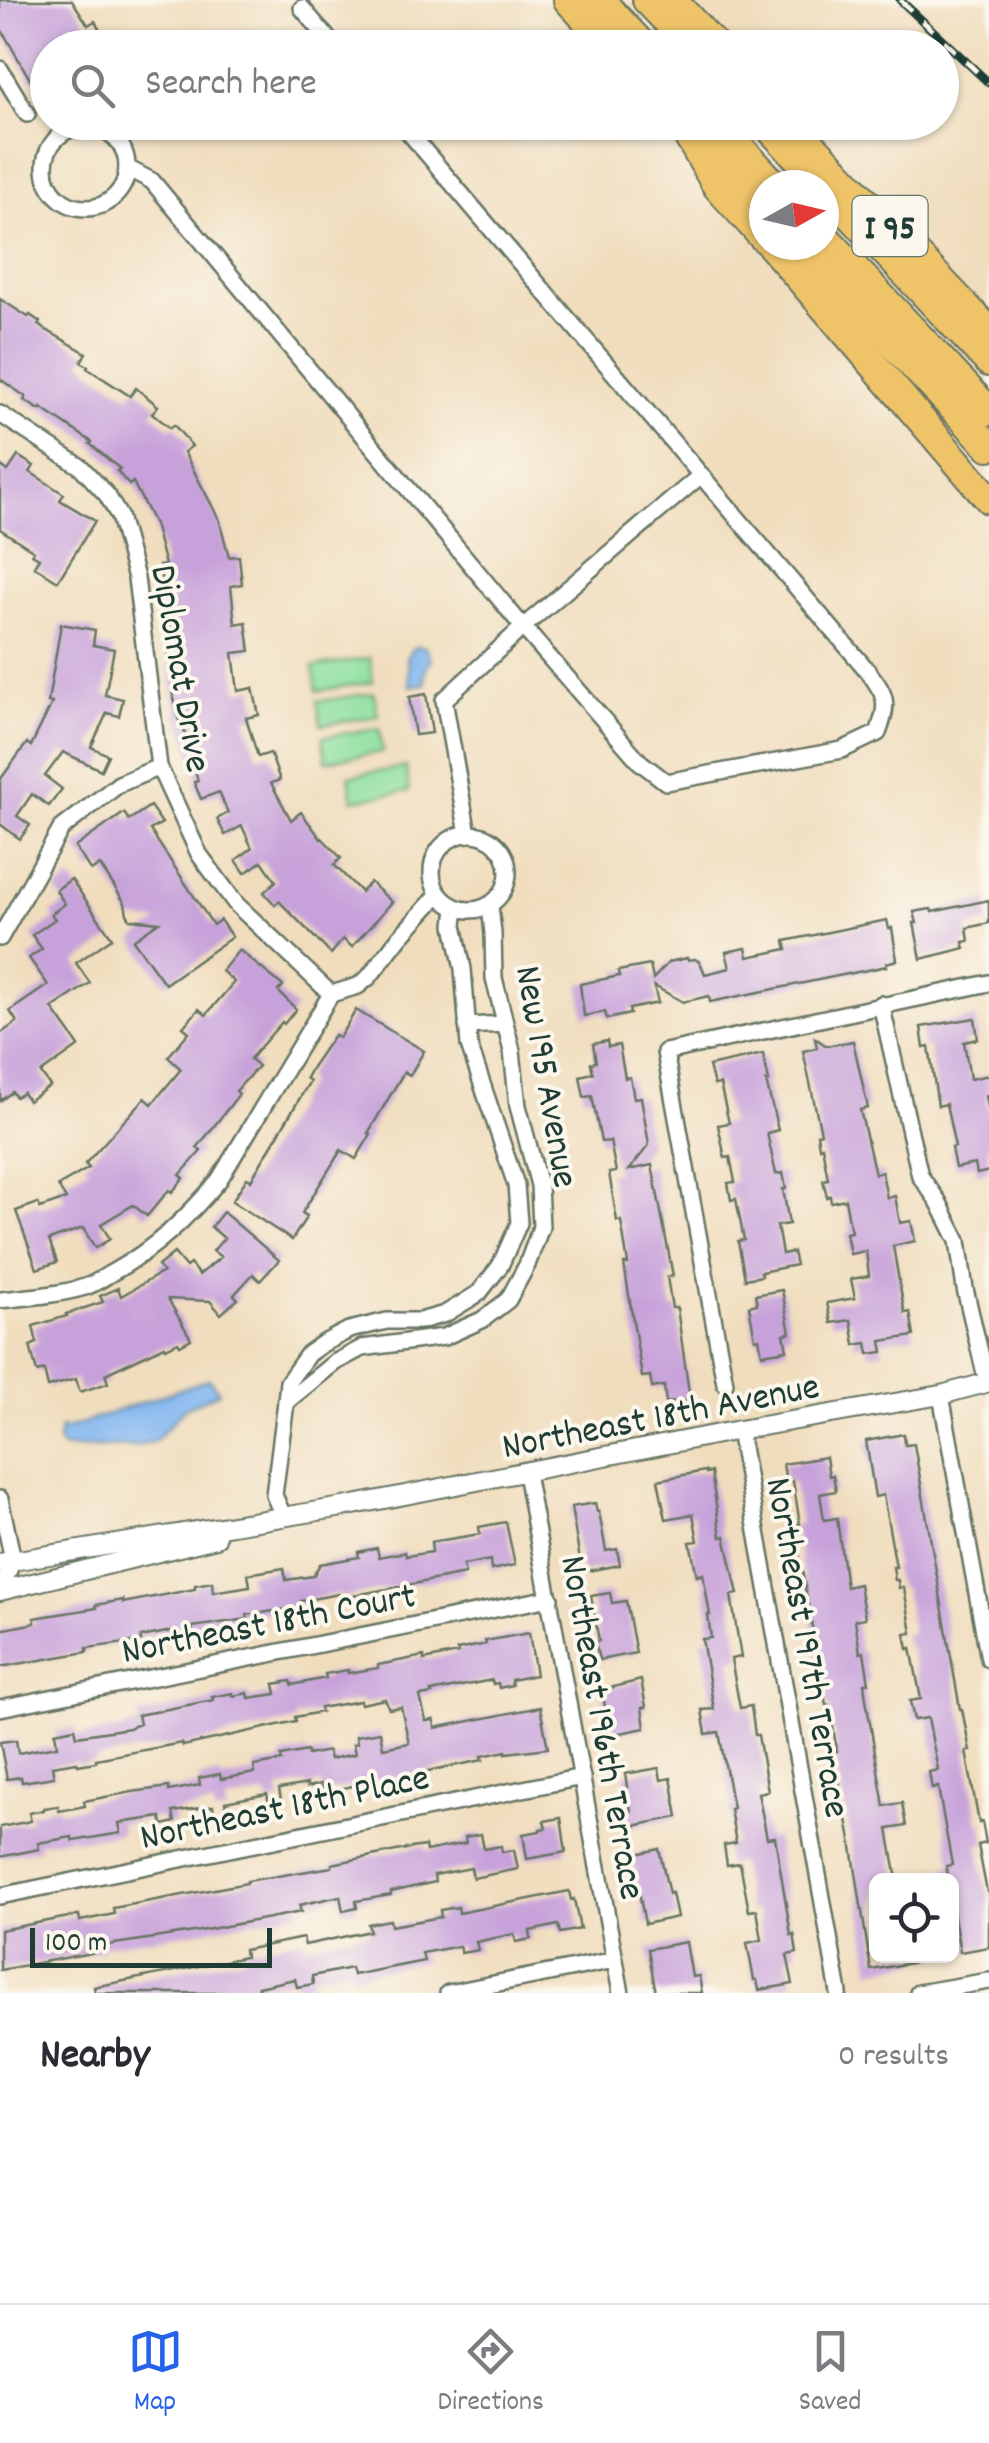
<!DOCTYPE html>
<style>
body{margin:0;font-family:Dekko,sans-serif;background:#f2f2f3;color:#2b2b33}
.controls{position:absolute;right:30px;bottom:30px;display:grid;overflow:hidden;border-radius:15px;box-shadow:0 2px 8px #0004}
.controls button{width:90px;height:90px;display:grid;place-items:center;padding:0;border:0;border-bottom:2px solid #e1e1e2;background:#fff;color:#2b2b33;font:50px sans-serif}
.compass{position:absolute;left:749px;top:170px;width:90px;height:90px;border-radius:50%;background:#fff;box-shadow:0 2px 8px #0004;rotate:82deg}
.scale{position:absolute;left:30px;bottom:25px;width:242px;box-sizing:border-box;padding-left:10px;border:5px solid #1f3d34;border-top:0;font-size:28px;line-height:35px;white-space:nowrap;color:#1f3d34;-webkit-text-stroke:8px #fbf7ec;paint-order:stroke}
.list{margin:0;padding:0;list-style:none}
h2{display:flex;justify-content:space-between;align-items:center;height:130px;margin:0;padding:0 40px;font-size:42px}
h2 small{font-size:32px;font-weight:400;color:#7c7c81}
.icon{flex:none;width:55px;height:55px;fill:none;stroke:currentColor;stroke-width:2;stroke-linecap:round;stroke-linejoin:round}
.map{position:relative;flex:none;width:989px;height:1993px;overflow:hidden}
.search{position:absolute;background:#fff;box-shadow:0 2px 8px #0004;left:30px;right:30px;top:30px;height:110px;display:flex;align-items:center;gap:25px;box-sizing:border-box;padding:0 35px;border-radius:55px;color:#7c7c81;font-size:38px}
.sheet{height:310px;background:#fff}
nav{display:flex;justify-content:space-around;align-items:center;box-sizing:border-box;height:140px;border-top:2px solid #e1e1e2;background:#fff;font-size:28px;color:#7c7c81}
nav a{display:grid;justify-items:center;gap:5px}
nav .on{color:#2563eb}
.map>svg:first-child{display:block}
.green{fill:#8fe0a0;stroke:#578e6a;stroke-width:2.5}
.water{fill:#82b6f0;stroke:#507a92;stroke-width:2.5}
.building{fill:#c7a2da}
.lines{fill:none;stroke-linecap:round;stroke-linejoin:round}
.minor-casing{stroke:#687564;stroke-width:20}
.tertiary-casing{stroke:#687564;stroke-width:22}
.motorway-casing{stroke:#687564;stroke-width:32}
.minor{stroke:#fff;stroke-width:15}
.tertiary{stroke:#fff;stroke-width:18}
.motorway{stroke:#efc469;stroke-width:28}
.rail-casing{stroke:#1f3d34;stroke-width:9}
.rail{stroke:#fbf7ec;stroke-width:5;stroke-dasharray:15;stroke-linecap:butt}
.labels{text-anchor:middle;stroke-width:8;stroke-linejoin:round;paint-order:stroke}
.shield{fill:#fbf7ec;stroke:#61756b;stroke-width:2.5}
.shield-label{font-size:35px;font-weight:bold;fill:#1f3d34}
.street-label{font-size:38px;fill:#1f3d34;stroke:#fbf7ec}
</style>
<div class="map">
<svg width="989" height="1993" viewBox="0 0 989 1993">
<rect width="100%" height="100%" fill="#fbf7ec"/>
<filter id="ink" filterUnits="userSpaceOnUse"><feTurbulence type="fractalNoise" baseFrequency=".01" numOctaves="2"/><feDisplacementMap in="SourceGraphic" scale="20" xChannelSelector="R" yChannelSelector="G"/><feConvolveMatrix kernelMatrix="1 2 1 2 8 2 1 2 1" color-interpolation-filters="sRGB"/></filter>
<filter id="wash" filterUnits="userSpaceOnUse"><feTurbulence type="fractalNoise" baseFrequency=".0048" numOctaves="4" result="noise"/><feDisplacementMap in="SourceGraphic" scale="40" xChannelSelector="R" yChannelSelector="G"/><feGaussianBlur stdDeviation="2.25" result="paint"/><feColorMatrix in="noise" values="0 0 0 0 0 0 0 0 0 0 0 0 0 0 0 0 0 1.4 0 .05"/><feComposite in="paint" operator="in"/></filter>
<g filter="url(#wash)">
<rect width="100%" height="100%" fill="#f0ddbd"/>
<g class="green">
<path d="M370,658L373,682L317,691L313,667Z"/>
<path d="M374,693L378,716L321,725L317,701Z"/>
<path d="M379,728L383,752L326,761L322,737Z"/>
<path d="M406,767L409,791L353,800L349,776Z"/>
</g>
<g class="water">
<path d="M419,646L425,647L431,660L425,670V684L410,686L407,656L413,648Z"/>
<path d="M209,1379L219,1392L185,1408L155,1441L137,1446L62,1448L58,1442L60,1428L66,1429Z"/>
</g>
<g id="blocks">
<g class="building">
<path d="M0,0H72L88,25L95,21L104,38L88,48H48L46,73L31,81L0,27Z"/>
<path d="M0,299L28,317L30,315L40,322L38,325L86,353L81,362L88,366L87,368L130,396L136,388L158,406L152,413L170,428L174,425L192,446L184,452L219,519L229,557L239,556L242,584L231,586L235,624L246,622L250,651L233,653L238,691L253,688L259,715L246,718L258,757L270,753L280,780L271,783L291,820L301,812L321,839L322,838L341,858L334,865L361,892L370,882L392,902L352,947L343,939L331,954L279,901L275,905L264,892L276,881L262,861L245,873L236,860L252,848L242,826L225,835L217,819L228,813L219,792L201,799L194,782L198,781L181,720L179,721L174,699L166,632H171L166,583H162L159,566L165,565L154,524L133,482L129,485L117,471L120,469L90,444L92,442L41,408L40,410L24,400L26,397L0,379Z"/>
<path d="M18,456L34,466L30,472L64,494L60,500L95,521L58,581L34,566L39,558L32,554L34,551L0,529V465L8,471Z"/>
<path d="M61,624L95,630L93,645L114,649L105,695L123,699L119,716L107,713L91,747L108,755L101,770L63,752L45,776L62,789L49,806L32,794L17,816L30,825L20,839L0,824V780L27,743L31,746L52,703L48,702Z"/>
<path d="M426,694L432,733L415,735L409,697Z"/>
<path d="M150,806L162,823L150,830L213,925L220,920L232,937L165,984L133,940L159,922L130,919L127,914L125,903L100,865L91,871L75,847L124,813L129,820Z"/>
<path d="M71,879L112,938L76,963L90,983L52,1008L79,1046L41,1073L50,1086L28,1101L23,1093L16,1097L12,1092L0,1101V1034L17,1022L10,1011L48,985L29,958L42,949L32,935L55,919L51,914L65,904L56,890Z"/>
<path d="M989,900V923L967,928L969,941L963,942L965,948L921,959L914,923H917L914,912L931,909L932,912Z"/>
<path d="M887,920L889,929L892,928L897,960L886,963L887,966L710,1002L709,996L683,1002L654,986L658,1003L629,1009L630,1014L607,1019L605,1012L584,1016L580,984L619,976L618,971L650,965L653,979L669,962L687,958L688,960L695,959L700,962L705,974L730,968L726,952L746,948L748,957L787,949L785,941Z"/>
<path d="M239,950L283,986L278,991L296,1009L284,1024L282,1022L250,1059L258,1066L236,1091L239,1094L197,1148L201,1151L180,1175L184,1178L172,1192L169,1190L147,1216L133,1205L101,1224L110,1239L95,1248L83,1228L49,1240L57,1262L37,1269L16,1211L38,1203L40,1208L66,1199L58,1186L89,1168L85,1164L145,1098L152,1104L181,1069L168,1057L189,1032L183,1027L199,1009L206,1015L234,982L222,971Z"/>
<path d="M356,1010L424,1051L410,1075L404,1072L368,1133L371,1134L356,1159L341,1150L302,1213L307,1216L292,1240L232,1201L247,1178L251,1180L285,1123L310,1081L306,1078L312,1067L334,1035L339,1038Z"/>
<path d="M975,1018L978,1039L964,1042L970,1079L989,1075V1095L986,1096L989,1111V1171L977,1174L975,1164L955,1168L951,1148L955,1147L946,1104L938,1106L929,1047L924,1048L921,1027Z"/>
<path d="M815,1038L827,1046L853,1041L868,1108L860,1110L875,1174L882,1172L887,1198L895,1196L900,1223L911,1221L915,1241L893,1246L903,1304L905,1313L910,1312L914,1336L881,1341L883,1352L869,1354L867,1343L855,1345L851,1320L831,1323L827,1303L855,1298L851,1279L869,1276L866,1251L850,1254L846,1233L851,1232L845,1199L831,1202L830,1196L827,1197L823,1180L828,1179L822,1146L819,1147L817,1134L821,1133L803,1051L817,1048Z"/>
<path d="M607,1041L608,1047L619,1045L625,1078L630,1077L634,1098L641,1097L649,1145L629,1170L652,1165L673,1276L667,1277L672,1308H677L690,1400L666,1403L664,1386L652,1388L650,1376L642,1377L624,1264H628L621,1221H617L609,1173L616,1172L610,1141L601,1142L592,1096L584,1097L580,1076L593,1073L591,1063L596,1062L593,1044Z"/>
<path d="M763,1054L769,1081H766L778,1130L767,1133L776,1174L783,1173L786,1189H783L789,1224L777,1226L782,1254L793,1252L796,1265L761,1272L762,1276L745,1279L738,1241L744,1240L736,1199L731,1200L728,1183L735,1182L730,1157L725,1158L718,1125L729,1123L720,1084L714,1085L709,1066Z"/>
<path d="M223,1212L279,1260L260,1281L253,1274L234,1295L238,1299L221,1314L210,1301L168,1299L191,1339L180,1345L178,1342L166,1348L165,1346L105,1374L108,1383L80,1392L76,1379L48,1387L44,1370L37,1372L30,1346L37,1343L33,1326L67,1316L66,1314L103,1302L100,1296L118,1288L121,1296L163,1272L158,1266L174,1253L186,1267L190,1264L199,1275L221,1257L213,1251L224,1238L211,1227Z"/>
<path d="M782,1290L790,1333L784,1334L787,1350L762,1354L759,1338L755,1339L749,1306L757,1304L755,1295Z"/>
<path d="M904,1434L905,1445L914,1444L960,1709H962L970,1751H966L979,1823L982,1822L986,1843L978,1845L987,1892H989V1947L960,1952L952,1904V1880H949L946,1866L952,1865L938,1787L932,1789L929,1772L938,1770L928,1718L914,1720L910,1701L921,1699L911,1648L908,1649L905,1634L912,1633L904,1588H899L898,1580H895L893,1567H896L883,1495L875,1497L866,1441Z"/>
<path d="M826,1457L829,1476L833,1475L836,1491L820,1494L824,1520L837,1518L846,1587L859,1584L865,1618L855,1620L860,1653L864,1652L869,1683H864L866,1699L884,1806L902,1803L906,1826L888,1829L897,1880H876V1956H916L917,1962L871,1970L850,1834L833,1751H837L829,1705H826L794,1525L800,1524L793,1481L786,1482L783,1464Z"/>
<path d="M705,1471L706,1473L711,1472L721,1537L725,1536L738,1594L731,1595L741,1657L731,1659L740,1708L751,1706L755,1735H758L768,1791L758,1793L767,1838L775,1837L791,1935L794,1934L797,1953L787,1955L793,1984L759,1990L757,1980H754L747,1943L762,1940L757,1910L749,1911L740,1863L727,1865L724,1845L736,1843L730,1809L733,1808L719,1732L706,1734L702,1710L714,1709L702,1639L711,1638L708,1615H710L703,1574L697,1576L690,1542L698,1541L693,1514L666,1519L658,1480Z"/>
<path d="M595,1503L597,1512H599L606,1551L617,1549L620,1565L582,1572L571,1507Z"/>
<path d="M506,1522L515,1565L491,1570L490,1560L463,1565L465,1574L340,1598L339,1594L301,1601L302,1607L247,1615L248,1619L192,1627L193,1633L178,1635L177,1630L141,1637V1641L87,1648V1652L0,1667V1630L35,1623L34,1618L97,1608L96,1605L123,1600V1603L195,1589V1585L212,1582L213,1592L250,1586L248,1574L284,1568L286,1580L313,1576L320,1564L359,1557L358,1552L377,1548L379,1557L405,1552L406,1556L432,1552L431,1542L480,1534L479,1527Z"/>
<path d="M610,1593L612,1603L626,1601L636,1653L599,1660L595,1642L599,1641L591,1596Z"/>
<path d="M529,1633L536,1675L511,1680L512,1685L499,1688L498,1683L493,1684L492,1680L431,1692L432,1694L420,1696L426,1721L434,1720L435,1728L540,1707L548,1748L506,1753V1751L482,1756L483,1760L323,1792L321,1784L307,1787V1784L279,1789L281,1800L269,1803L267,1794L225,1802L226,1812L214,1814L213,1806L173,1812L175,1822L163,1825L161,1817L119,1823L121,1833L73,1841L72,1837L38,1843L39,1849L0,1857V1827L31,1821L29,1813L44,1810V1808L58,1806L59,1811L85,1806L84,1801L132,1792L169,1787V1791L200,1785L199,1778L220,1774L221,1779L255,1773L254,1766L282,1761L281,1756L307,1751L308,1755L328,1751L330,1759L355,1754L353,1744L357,1743L356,1736L380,1732L383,1748L409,1743L401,1707L389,1709L385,1699L361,1704L360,1701L320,1708L321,1712L295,1717L296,1721L183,1746L182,1743L96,1759V1762L78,1765L77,1762L52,1766L54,1777L22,1782L21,1777L7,1779L0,1742L16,1740L18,1753L57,1746L55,1732L75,1728L77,1736L129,1728L140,1724L138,1715L213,1700L212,1697L233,1693V1696L248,1693L249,1698L276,1694L274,1684L291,1681L292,1685L326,1678L325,1674L348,1670V1673L378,1668V1665L424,1656V1660L458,1653L457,1650L486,1644L485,1641Z"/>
<path d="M641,1680L646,1707L642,1708L645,1728L610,1735L602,1690Z"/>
<path d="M659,1768L661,1780L671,1778L678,1817L628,1827L625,1813L631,1812L625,1774Z"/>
<path d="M561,1818L566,1852L527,1859L523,1834L540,1831V1829L546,1828L544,1821Z"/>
<path d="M481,1834L484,1849L501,1846L502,1852L514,1850L518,1869L473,1878L471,1868L434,1875L435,1882L391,1892V1895L356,1901L357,1908L343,1911L340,1896L299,1905L301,1912L200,1931L101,1946L102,1951L0,1970V1930L79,1915L80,1921L114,1914L113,1908L247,1883V1881L332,1867V1864L411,1848L425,1846L426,1851L466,1843L465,1837Z"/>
<path d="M659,1849L669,1894L672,1893L677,1917L645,1924L632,1855Z"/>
<path d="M569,1891L571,1900L574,1899L580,1929L560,1933L558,1925L530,1931L531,1939L516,1942L514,1934L476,1942L478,1950L461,1953L459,1946L422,1953L424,1961L353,1975L351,1968L312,1976L313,1984L297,1987L295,1979L258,1987L259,1993H95L94,1987L245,1957L244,1950L303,1938L305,1945L370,1931L368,1924L390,1920L391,1926L441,1917L440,1910L458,1907L459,1913Z"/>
<path d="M686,1942L692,1977L699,1976L702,1993H656L648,1949Z"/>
</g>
</g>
</g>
<g filter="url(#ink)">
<use href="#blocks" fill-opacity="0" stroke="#687564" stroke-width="2.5"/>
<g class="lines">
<defs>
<g id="minor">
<path d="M302,8L336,48"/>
<path d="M0,69L27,114"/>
<circle cx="86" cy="167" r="41"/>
<path d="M127,168L152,181L523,627L640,762L666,782L842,750L878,733C890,702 886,695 867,670L400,122"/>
<path d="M0,414L81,467L107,495L119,516L136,578L159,767L199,854L236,904L331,994"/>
<circle cx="470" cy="872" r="38"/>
<path d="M468,834L444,700L523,627L701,475"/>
<path d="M456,908L454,925L463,969L469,1045L516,1185L519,1223L500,1266L479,1293L445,1314L420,1321H387L349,1330L322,1344L308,1354L288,1382L286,1402L334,1363L362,1348L444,1337L482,1320L508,1300L527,1265L541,1227L539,1185L518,1106L512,1051L494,978L493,933L490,906"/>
<path d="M0,938L61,829L119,784L159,767"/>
<path d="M331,994L358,986L369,977L400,937L438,895"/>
<path d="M881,1004L920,1176L938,1201L958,1241L965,1289L987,1382"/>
<path d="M467,1026L505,1024"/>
<path d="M0,1300C28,1297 58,1295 85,1287C95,1284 104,1277 113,1272C155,1249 188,1217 219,1180L331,994"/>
<path d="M725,1383L665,1052L989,983"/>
<path d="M941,1395L989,1659"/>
<path d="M739,1430L839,1993"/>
<path d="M526,1473L621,1993"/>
<path d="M0,1499L13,1560L1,1590L0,1589"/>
<path d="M283,1516L274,1495L286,1402"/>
<path d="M0,1708L550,1598"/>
<path d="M0,1896L582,1777"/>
<path d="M448,1993L615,1960"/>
<path d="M918,1993L989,1981"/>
</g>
<g id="tertiary">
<path d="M0,1563L343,1507L739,1430L941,1395L989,1382"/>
<path d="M0,1591L216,1538"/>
</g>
<g id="motorway">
<path d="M568,0L613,48"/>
<path d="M600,0L645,48"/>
<path d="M647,0L678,32"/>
<path d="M672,0L717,48"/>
<path d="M680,122L717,186L764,238"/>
<path d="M716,122L775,185"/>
<path d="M764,122L823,185"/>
<path d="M790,122L989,331"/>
<path d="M705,145L764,208"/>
<path d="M824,187L989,362"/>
<path d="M824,236L989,411"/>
<path d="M771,245L989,499"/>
<path d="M799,245L989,446"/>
</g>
</defs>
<use href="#minor" class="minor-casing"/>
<use href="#tertiary" class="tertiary-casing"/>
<use href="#motorway" class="motorway-casing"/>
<use href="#minor" class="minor"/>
<use href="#tertiary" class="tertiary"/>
<use href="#motorway" class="motorway"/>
<defs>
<path id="rail" d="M900,0L989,83"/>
</defs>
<use href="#rail" class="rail-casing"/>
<use href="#rail" class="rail"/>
</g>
</g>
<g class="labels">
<rect class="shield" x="852.5" y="196" width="75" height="60" rx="8"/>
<g class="shield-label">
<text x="890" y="238">I 95</text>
</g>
<g class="street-label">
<text transform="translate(183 668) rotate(80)" y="13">Diplomat Drive</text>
<text transform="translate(549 1076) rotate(80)" y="13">New 195 Avenue</text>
<text transform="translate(660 1414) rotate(-11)" y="13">Northeast 18th Avenue</text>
<text transform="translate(268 1621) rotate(-11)" y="13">Northeast 18th Court</text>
<text transform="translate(810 1647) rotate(80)" y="13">Northeast 197th Terrace</text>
<text transform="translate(605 1727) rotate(80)" y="13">Northeast 196th Terrace</text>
<text transform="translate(284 1805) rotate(-12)" y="13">Northeast 18th Place</text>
</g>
</g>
</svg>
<div class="controls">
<button><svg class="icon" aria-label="locate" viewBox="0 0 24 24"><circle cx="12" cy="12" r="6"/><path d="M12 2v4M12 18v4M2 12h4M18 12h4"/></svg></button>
</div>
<svg class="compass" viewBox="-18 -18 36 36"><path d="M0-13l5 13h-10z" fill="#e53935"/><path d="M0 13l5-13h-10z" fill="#7c7c81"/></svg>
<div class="scale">100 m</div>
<div class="search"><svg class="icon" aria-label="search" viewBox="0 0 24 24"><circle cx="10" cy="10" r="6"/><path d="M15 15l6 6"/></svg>Search here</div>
</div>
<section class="sheet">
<h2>Nearby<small>0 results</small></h2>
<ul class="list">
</ul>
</section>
<nav>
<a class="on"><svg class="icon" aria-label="map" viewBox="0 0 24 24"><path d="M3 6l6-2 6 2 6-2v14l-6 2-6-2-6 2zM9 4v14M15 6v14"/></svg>Map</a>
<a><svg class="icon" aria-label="directions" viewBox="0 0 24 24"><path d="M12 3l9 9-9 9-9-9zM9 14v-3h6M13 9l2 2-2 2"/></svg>Directions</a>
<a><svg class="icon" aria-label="saved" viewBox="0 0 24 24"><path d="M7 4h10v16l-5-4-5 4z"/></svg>Saved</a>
</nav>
